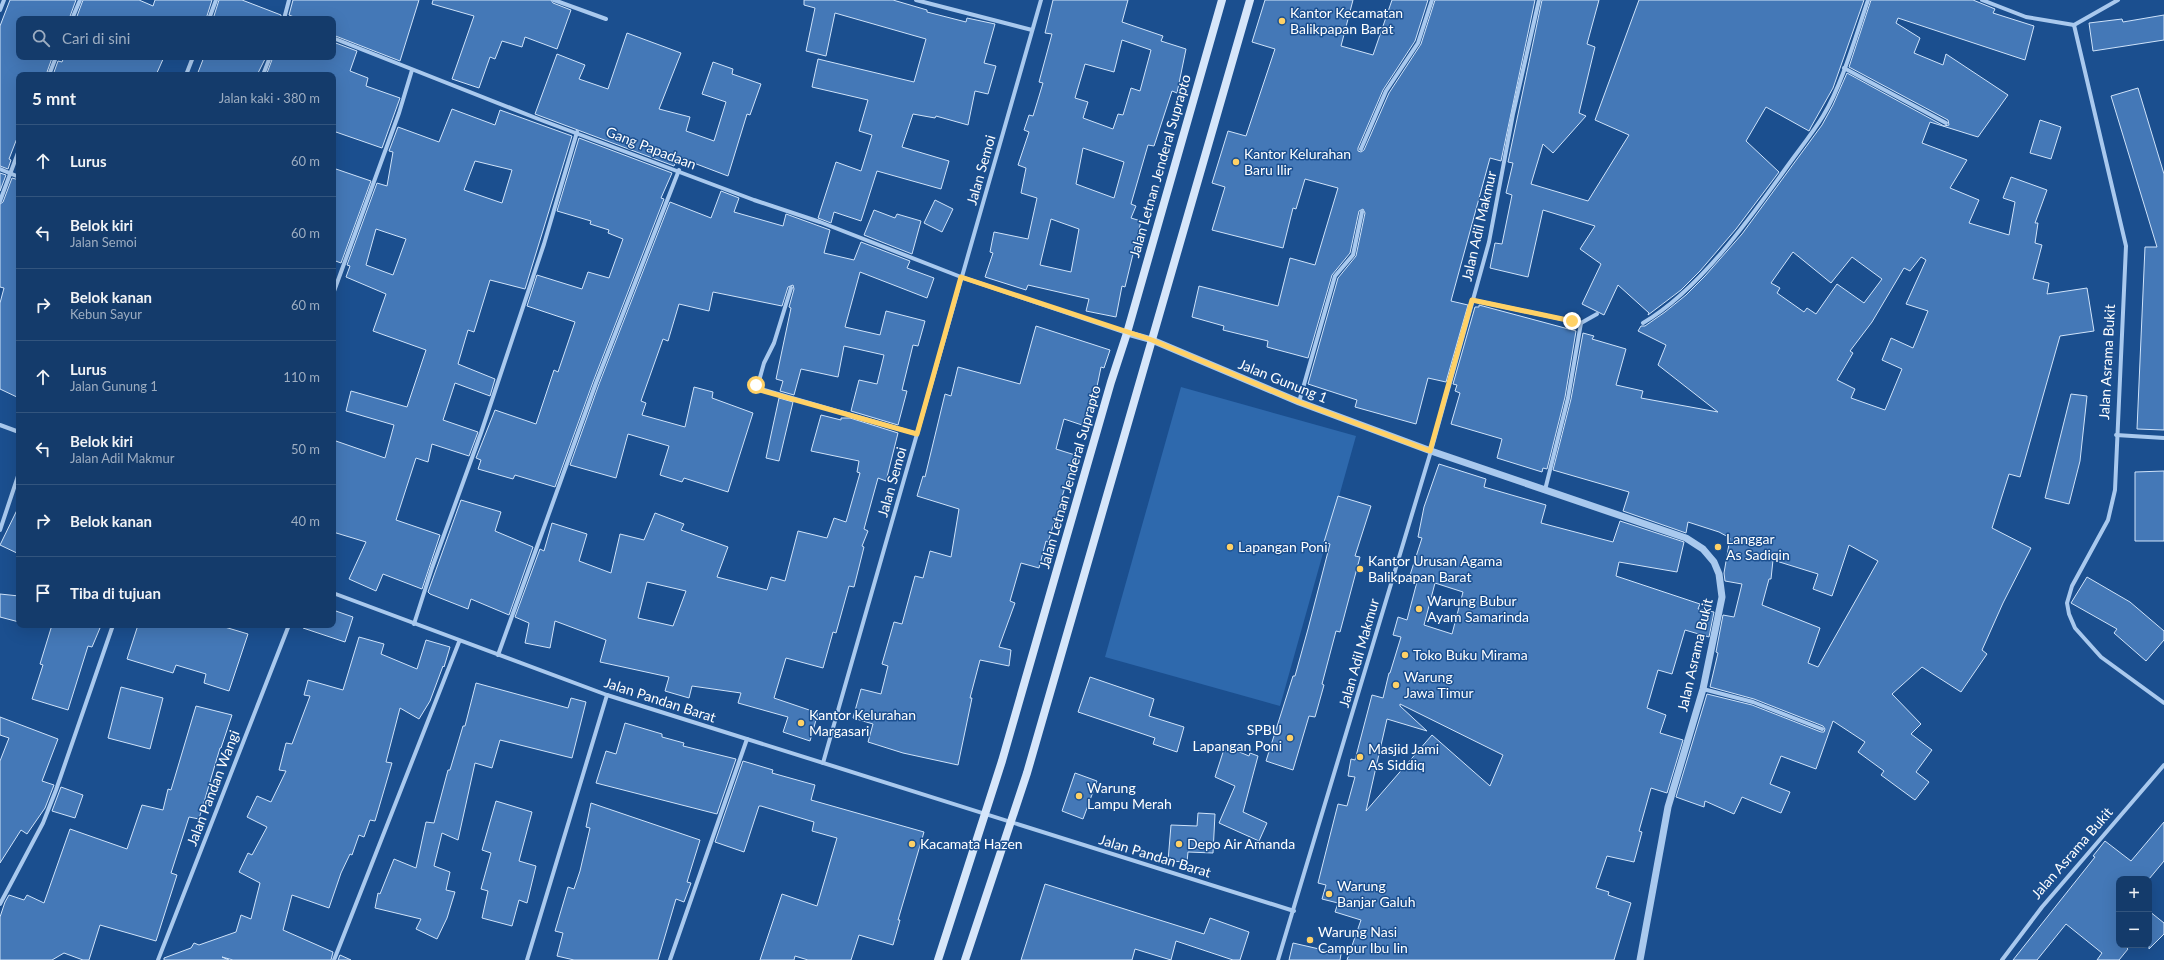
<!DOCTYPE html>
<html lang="id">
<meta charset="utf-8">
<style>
body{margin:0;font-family:Lato,sans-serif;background:#214673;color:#f1f3f6}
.controls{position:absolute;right:12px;bottom:12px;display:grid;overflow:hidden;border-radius:8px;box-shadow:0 4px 16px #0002}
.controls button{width:36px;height:36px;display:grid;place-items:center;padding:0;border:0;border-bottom:1px solid #33557e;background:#143b6b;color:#f1f3f6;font:20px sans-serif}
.stop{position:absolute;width:12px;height:12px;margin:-9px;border:3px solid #ffd166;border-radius:50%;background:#fff}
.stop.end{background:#ffd166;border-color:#fff;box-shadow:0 1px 4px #0008}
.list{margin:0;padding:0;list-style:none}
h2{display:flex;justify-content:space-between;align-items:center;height:52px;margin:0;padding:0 16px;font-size:17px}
h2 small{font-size:13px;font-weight:400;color:#9dadc1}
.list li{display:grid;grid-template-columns:26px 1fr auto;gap:12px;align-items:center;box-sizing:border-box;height:72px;padding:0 16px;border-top:1px solid #33557e}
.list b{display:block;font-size:15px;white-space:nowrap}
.list p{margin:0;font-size:13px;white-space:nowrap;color:#9dadc1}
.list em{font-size:13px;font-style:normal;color:#9dadc1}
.icon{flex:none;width:22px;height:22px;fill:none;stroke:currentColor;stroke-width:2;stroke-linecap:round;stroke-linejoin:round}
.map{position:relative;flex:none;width:2164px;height:960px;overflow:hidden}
.search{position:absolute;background:#143b6b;box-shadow:0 4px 16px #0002;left:16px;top:16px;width:320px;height:44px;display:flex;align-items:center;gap:10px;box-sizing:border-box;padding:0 14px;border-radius:8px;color:#9dadc1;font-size:15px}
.panel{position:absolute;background:#143b6b;box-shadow:0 4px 16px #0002;left:16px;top:72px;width:320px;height:556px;border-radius:8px}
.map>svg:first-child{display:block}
.green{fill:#2e69ad}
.building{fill:#4478b7;stroke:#cfe3fa;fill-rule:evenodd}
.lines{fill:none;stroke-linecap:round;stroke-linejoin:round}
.minor{stroke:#a9c9ee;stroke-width:4}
.tertiary{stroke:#a9c9ee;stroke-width:7}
.secondary{stroke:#d6e6fa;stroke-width:8}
.route{stroke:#ffd166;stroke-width:5}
.poi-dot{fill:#ffd166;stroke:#1b4f8f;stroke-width:1.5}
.labels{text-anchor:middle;stroke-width:3;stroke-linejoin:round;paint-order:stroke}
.poi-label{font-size:14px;fill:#fff;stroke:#1b4f8f;text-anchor:start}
.street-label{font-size:14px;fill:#fff;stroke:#1b4f8f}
</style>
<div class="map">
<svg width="2164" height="960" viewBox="0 0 2164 960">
<rect width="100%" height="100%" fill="#1b4f8f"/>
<path class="green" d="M1181,387L1356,436L1280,706L1105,657Z"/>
<g class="building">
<path d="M10,0H76L69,19H19V57L52,58L46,75H19V133L9,159L11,160L8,169L0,166V26Z"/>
<path d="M83,0H139L153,6L155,0H212L206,19H76Z"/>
<path d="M219,0H242L281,15V19H213Z"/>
<path d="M293,0H419L400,61L333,35V19H299L289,15Z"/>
<path d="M433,0H551L553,3L571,10L557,49L525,37L522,47L502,41L495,59L490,57L479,88L452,79L474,16L432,4Z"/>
<path d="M804,0H893L927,10V12L966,22L967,18L995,24L984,63L996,66L988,94L975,91L968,125L936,116L935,118L913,114L902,147L949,161L941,189L877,171L861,221L834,212L831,223L818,218L836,162L861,171L872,135L859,131L868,100L812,87L818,59L914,82L926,39L835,13L826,56L806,51L815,8L804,5Z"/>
<path d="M1053,0H1128L1122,22L1163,36L1161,41L1186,49L1177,93L1172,91L1154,146L1148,145L1131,204L1136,206L1131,218L1141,221L1125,287L1122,286L1116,317L1086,311L1089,299L1028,285L1026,290L985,277L993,253L990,252L994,232L1028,239L1037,198L1021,193L1026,168L1018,165L1029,132L1024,130L1029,115L1033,116L1043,83L1039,82L1052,34L1045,33ZM1122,40L1151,50L1140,91L1131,88L1123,115L1118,114L1113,129L1083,118L1088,102L1075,98L1085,64L1114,72ZM1083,148L1124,162L1114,198L1076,184ZM1051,219L1079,229L1071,272L1040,265Z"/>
<path d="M1265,0H1353L1341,46L1373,55L1392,0H1428L1415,41L1383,90L1358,148V151L1361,152L1364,150L1389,93L1421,44L1435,0H1535L1501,161L1490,158L1451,301L1468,305L1446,382L1428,378L1416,424L1355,407L1357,400L1308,384L1338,278L1356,256L1365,213L1363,209L1359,211L1350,253L1332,275L1308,358L1267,347L1268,341L1223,330L1224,326L1192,317L1199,286L1278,306L1290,258L1315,265L1338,188L1305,179L1296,209L1293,208L1283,248L1212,230L1225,187L1212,183L1228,131L1246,136L1275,49L1252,42Z"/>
<path d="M1542,0H1599L1587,44L1595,47L1579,113L1586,116L1553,153L1543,144L1531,184L1588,201L1629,135L1595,120L1639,0H1864L1833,88L1811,127L1809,131L1766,107L1746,141L1779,172L1736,229L1700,271L1681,290L1648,315L1649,313L1618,285L1604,315L1582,304L1601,264L1580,249L1595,226L1543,210L1528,277L1490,268L1495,243L1502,244L1512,195L1506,193L1513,163L1508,162Z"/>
<path d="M1871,0H1973L1995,9L1993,13L2034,26L2025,60L1898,18L1896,23L1920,38L1914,53L1943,65L1946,54L2008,95L1978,137L1930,122L1922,143L1967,160L1950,188L1979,200L1969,223L2009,235L2015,202L2003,198L2011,177L2047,190L2035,223H2038L2035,243L2042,245L2033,279L2049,283L2047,294L2087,288L2094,331L2060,336L2020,477L2009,474L1992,528L2031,548L2003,603L1982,650L1987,654L1961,692L1922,667L1892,694L1921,724L1911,734L1932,750L1916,772L1929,782L1915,800L1881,775L1884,771L1858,752L1865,742L1833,721L1816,769L1781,756L1770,784L1790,792L1781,813L1742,797L1734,814L1705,801L1704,807L1676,797L1707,694L1752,705L1821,732H1824L1825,729L1823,726L1754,699L1710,687L1718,653L1716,652L1723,615L1734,617L1742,584L1725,581L1724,573L1730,538L1719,532L1688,522L1686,533L1623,511L1629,492L1553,470L1571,399L1583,333L1594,336L1592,339L1626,349L1616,385L1643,391L1641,398L1718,412L1658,365L1666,345L1638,331L1641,326H1645L1665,312L1686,295L1705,276L1742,234L1822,125L1833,105L1847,73L1944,126L1949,125L1948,120L1849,67ZM1793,252L1831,283L1852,257L1882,279L1864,303L1837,284L1816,314L1807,308L1804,312L1777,293L1780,288L1771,283ZM1921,257L1926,260L1906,304L1928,311L1913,348L1891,338L1882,360L1902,369L1885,410L1851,398L1855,389L1837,380L1853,353L1850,351L1872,322L1904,268L1910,271ZM1849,545L1878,561L1818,667L1808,663L1820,628L1762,605L1769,579H1771L1773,560L1818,574L1813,589L1832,596Z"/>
<path d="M2164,15V40L2093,51L2089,23L2122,19L2123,22Z"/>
<path d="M627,33L681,53L659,109L690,117L686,131L714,141L726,102L702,94L713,62L733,69L732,74L761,84L750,115L747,114L728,176L678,157L674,166L535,114L557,54L585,65L579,79L608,89Z"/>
<path d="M333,42L357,51L350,71L368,78L366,86L400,98L382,148L333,131V75H273L267,73L273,57H333Z"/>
<path d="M64,57H164L156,75H53L58,61L62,62Z"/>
<path d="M204,57H266L257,75H197Z"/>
<path d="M2138,88L2164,174V430L2137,429L2145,247H2157L2111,96Z"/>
<path d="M452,109L495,125L500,110L572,136L525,289L490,280L474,332L468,330L458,364L495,379L490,396L455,383L443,420L478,432L469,456L432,444L428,462L416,458L396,520L440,535L422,589L383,574L376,591L349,579L366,542L333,532V440L385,458L394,425L346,411L351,391L407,407L426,350L373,331L386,294L346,277L350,266L347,265L377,183L387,186L393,152L389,151L398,127L439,142ZM475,161L512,170L502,203L464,190ZM376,229L406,239L393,275L366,265Z"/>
<path d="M2040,120L2061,127L2051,159L2030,153Z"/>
<path d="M579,138L672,173L661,198L664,199L593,382L555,487L515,475L513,479L478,469L481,460L476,458L495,410L536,424L554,370L558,372L575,322L527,306L537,275L582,289L588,272L609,278L623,239L608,233L609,230L590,224L591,221L557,211Z"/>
<path d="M333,168L371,181L341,263L333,260Z"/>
<path d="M0,173L6,175L0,191Z"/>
<path d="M12,178L19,180V398L0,389V303L4,288L0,287V204L3,202Z"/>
<path d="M721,191L739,198L734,212L783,226L786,214L830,230L824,253L854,260L861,242L910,261L907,268L934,278L927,298L860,272L845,327L880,335L886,311L925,321L918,346L913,345L902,390L907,391L898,425L851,411L859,380L877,384L884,355L844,346L838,377L801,369L794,395L780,391L783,381L776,379L791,308L789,307L794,289L793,285L788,287L782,306L713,292L709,311L679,304L668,341L663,339L641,401L646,403L642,415L685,427L694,387L713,392L712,398L753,413L728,492L684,478L682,482L660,475L669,446L628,434L616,478L570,465L599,384L670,202L711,218Z"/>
<path d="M935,200L953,209L942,232L924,223Z"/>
<path d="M874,210L895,218L897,214L921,221L912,254L864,235Z"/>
<path d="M1479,305L1576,331L1565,397L1547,469L1543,468L1542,472L1497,458L1502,439L1451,424L1460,393L1455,391L1457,385L1453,384L1475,307H1479Z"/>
<path d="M1036,326L1110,350L1104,368L1101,367L1093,406H1088L1082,425L1064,419L1056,449L1075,455L1048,542L1046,541L1039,568L1021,563L1010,601L1015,603L999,647L1011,650L1009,666L980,660L970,698H972L958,765L903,753L868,742L873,724L853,718L861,689L881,694L888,666L882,664L894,622L902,624L915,576L923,578L930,551L951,557L959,509L917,496L923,476L925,477L945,394L951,396L958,367L1020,384Z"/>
<path d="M2071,394L2087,396L2080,461L2069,504L2045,498Z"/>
<path d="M779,398L793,402L779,461L766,458Z"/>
<path d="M821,415L841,420V418H850L898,433L886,481L878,478L864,529L868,531L862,546L864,547L854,587L849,586L836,633L833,632L823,668L786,658L774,698L818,713L810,741L783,732L788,717L738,703L741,693L692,686L689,698L665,691L669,677L600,662L606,640L555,621L550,648L525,643L529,623L515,617L540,549L544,551L552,523L587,534L579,561L611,573L620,534L644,540L655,513L684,524L681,530L728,547L717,577L767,590L771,577L785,581L798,531L827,538L834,518L846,522L860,473L857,472L859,461L811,451ZM647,582L686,591L673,626L638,618Z"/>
<path d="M1439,464L1486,479L1484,487L1546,505L1541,523L1613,542L1620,521L1684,542L1677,572L1619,562L1616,576L1700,604L1698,609L1714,612L1709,637L1685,630L1672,674L1658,670L1647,708L1666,715L1660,733L1683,740L1667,793L1651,788L1639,831L1642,832L1634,862L1607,856L1596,888L1609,892L1608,895L1631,903L1614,960H1347L1361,920L1335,912L1338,903L1322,899L1326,885L1318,883L1338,804L1347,806L1355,777L1348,776L1351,759L1355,760L1372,695L1383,698L1389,673H1390L1401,637L1393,635L1398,617L1407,620L1418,578L1410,575L1422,538L1418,537L1424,507ZM1435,583L1463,592L1452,634L1424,625ZM1400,704L1503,755L1490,786L1432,735L1366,811L1387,719L1427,731L1400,706Z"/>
<path d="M2164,471V541H2135V472Z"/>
<path d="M1338,496L1371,506L1355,556L1360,557L1340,632L1336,631L1322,684L1324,685L1315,717L1309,716L1293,770L1266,761L1293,676H1295L1308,629L1330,544L1324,542Z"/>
<path d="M461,500L501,512L495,531L533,547L509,615L471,599L468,609L430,594L428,592Z"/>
<path d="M19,506V554L0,545Z"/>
<path d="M2087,577L2130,602L2164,631V640L2146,661L2114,633L2117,629L2071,603Z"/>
<path d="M0,594L19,596V622L0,617Z"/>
<path d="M333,610L353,617L345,642L303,628L304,625H333Z"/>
<path d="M52,625H91L100,628L92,647L88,646L68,710L32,699L43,665L40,664Z"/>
<path d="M138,625H218L248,634L229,691L204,683L206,674L176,665L173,673L127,659Z"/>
<path d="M359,637L384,644L381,654L417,669L426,640L450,647L444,667L443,666L430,701L419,719L400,708L386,762L392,763L375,821L370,820L364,837L359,835L352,855L350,854L341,873L329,908L292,895L283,930L333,952L331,960H233L222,957L229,960H164V958L191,948L194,943L199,945L236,932L241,915L251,919L260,883L239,872L248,853L252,855L267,827L247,817L257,796L271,802L286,771L279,770L286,743L292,744L310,696L304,695L308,680L343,690Z"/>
<path d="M1090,677L1154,699L1149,716L1184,727L1177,752L1153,744L1155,738L1078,712Z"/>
<path d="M476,683L568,708L571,698L586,702L572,758L500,740L492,768L475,763L458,840L442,833L434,866L450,872L446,890L455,892L447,918L437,939L416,929L421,919L375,908L378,893L380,894L394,859L416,868L426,822L434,823L448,770H450L463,726H465Z"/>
<path d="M121,687L163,698L150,749L108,738Z"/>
<path d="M196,706L232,715L221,748H220L199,819L189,817L171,873L177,875L156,941L100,925L89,960H83L64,953L52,960H0V917L5,902L9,895L24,900L27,895L44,903L70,829L127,849L142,805L163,810L168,789L171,790Z"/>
<path d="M0,717L58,739L42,781L54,785L45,808L27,834L21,830L0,863V761L9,738L0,735Z"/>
<path d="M625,723L662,734V737L684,743L683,746L736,759L717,814L596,783L606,751L616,754Z"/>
<path d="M1225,746L1249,756L1250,753L1258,756L1243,812L1267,823L1259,841L1219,823L1235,786L1215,777Z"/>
<path d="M743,761L773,770L772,773L815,785L811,800L924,832L898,920H900L893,945L859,935L851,960H808L795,956L794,960H760L782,894L817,906L837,838L812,831L814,822L761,806H759L744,852L715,842Z"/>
<path d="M1075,773L1097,781L1083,819L1062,811Z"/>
<path d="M61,787L83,795L75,818L52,811Z"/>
<path d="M496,801L532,812L519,861L536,866L527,903L519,900L512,926L482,918L488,891L481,889L491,853L482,850Z"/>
<path d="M591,803L700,840L687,882L691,883L684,902L676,899L658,960H574L557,956L563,933L555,931L568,887L574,889L580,871L590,828L586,827Z"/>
<path d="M1198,813L1215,814L1213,853L1188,852L1187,862L1168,861L1171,825L1197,826Z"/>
<path d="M2164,822V861L2149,879H2119V945H2124L2128,949L2119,960H2097L2102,953L2066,924L2037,960H2013L2095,857L2093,856L2105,841L2131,861Z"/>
<path d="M1045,884L1204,934L1210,918L1249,932L1240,960H1233L1176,941L1171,960L1135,949L1132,960H1021Z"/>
<path d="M2149,911L2164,923V934L2149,949Z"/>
<path d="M1293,943L1341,954L1340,960H1289Z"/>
<path d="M340,955L351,960H338Z"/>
</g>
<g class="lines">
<g class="minor">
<path d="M554,0L606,19"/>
<path d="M916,0L1032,30"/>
<path d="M1982,0L2026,17L2074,25"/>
<path d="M0,10L4,0"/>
<path d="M72,19L80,0"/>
<path d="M209,19L216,0"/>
<path d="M284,19L289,0"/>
<path d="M2074,25L2126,246L2115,490L2108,520L2072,586L2067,603L2069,614L2075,628L2101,657L2164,703"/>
<path d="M2074,25L2118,0"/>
<path d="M333,38L541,120L754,200L820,222L961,277L1127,333"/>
<path d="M1844,68L1946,123"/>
<path d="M49,75L56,57"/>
<path d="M186,75L193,57"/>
<path d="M263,75L270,57"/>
<path d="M1361,149L1386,91L1418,43L1432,0"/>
<path d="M0,169L19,177"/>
<path d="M0,201L19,150"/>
<path d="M791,288L774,343L764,363L757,388L917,434"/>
<path d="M333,294L399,113L412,70"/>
<path d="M1472,300L1581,323L1568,398L1545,490"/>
<path d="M1581,323L1597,314"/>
<path d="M1643,323C1698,291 1749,220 1786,168C1798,151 1812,134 1823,116C1842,85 1856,35 1868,0"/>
<path d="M1299,402L1335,276L1353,255L1362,212"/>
<path d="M0,425L19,432"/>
<path d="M2116,435L2164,438"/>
<path d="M0,530L19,473"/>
<path d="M333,593L607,695L1294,911"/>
<path d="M414,624L432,568L481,433L544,244L577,132"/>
<path d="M498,655L596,383L679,170"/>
<path d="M1703,689L1753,702L1822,729"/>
<path d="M823,763L1041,0"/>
<path d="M0,904L43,823L56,790L113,625"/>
<path d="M158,960L289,625"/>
<path d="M334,960L459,642"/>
<path d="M527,960L607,695"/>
<path d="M670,960L747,739"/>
<path d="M1278,960L1431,451L1489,242L1513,114L1539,0"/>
<path d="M2002,960L2042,907L2164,765"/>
</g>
<path class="tertiary" d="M1127,333L1152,340L1299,402L1431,451L1686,538L1703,549L1714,562L1719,574L1722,597L1703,689L1668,807L1640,960"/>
<g class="secondary">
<path d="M938,960L1002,761L1111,382L1127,333L1222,0"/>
<path d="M965,960L1027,773L1250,0"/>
</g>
</g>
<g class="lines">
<path class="route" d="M756,385L757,388L760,390L917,434L961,277L1152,340L1299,402L1430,451L1472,300L1572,321"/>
</g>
<g class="poi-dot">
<circle cx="1282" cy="21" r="4"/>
<circle cx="1236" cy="162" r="4"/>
<circle cx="1230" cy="547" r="4"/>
<circle cx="1718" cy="547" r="4"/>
<circle cx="1360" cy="569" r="4"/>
<circle cx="1419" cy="609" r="4"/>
<circle cx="1405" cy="655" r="4"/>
<circle cx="1396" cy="685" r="4"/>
<circle cx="801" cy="723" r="4"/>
<circle cx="1290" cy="738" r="4"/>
<circle cx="1360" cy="757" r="4"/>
<circle cx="1079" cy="796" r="4"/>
<circle cx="912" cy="844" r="4"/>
<circle cx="1179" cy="844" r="4"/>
<circle cx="1329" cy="894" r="4"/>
<circle cx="1310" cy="940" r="4"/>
</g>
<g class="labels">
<g class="poi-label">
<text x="1290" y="18">Kantor Kecamatan<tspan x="1290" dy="16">Balikpapan Barat</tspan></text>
<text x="1244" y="159">Kantor Kelurahan<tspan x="1244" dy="16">Baru Ilir</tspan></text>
<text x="1726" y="544">Langgar<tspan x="1726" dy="16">As Sadiqin</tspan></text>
<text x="1238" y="552">Lapangan Poni</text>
<text x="1368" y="566">Kantor Urusan Agama<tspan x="1368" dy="16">Balikpapan Barat</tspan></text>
<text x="1427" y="606">Warung Bubur<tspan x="1427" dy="16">Ayam Samarinda</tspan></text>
<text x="1413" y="660">Toko Buku Mirama</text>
<text x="1404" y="682">Warung<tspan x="1404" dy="16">Jawa Timur</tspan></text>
<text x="809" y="720">Kantor Kelurahan<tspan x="809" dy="16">Margasari</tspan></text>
<text x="1282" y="735" text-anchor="end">SPBU<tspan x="1282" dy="16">Lapangan Poni</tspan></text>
<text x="1368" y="754">Masjid Jami<tspan x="1368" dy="16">As Siddiq</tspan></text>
<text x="1087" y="793">Warung<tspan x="1087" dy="16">Lampu Merah</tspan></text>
<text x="920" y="849">Kacamata Hazen</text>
<text x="1187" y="849">Depo Air Amanda</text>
<text x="1337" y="891">Warung<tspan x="1337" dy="16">Banjar Galuh</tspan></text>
<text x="1318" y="937">Warung Nasi<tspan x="1318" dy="16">Campur Ibu Iin</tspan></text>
</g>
<g class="street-label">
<text transform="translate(651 148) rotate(21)" y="5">Gang Papadaan</text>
<text transform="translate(1160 166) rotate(-74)" y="5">Jalan Letnan Jenderal Suprapto</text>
<text transform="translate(981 170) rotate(-74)" y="5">Jalan Semoi</text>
<text transform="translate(1479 226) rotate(-77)" y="5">Jalan Adil Makmur</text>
<text transform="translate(2107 362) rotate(-87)" y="5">Jalan Asrama Bukit</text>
<text transform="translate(1283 381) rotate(22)" y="5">Jalan Gunung 1</text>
<text transform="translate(1070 477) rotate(-74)" y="5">Jalan Letnan Jenderal Suprapto</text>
<text transform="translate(892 482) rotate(-74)" y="5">Jalan Semoi</text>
<text transform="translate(1359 653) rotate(-74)" y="5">Jalan Adil Makmur</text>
<text transform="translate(1695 655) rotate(-77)" y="5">Jalan Asrama Bukit</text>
<text transform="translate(660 700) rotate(18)" y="5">Jalan Pandan Barat</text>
<text transform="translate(213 788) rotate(-69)" y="5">Jalan Pandan Wangi</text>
<text transform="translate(2072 853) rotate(-49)" y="5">Jalan Asrama Bukit</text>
<text transform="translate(1155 856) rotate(17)" y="5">Jalan Pandan Barat</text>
</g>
</g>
</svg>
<div class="controls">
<button>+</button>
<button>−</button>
</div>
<div class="stop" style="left:756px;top:385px"></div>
<div class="stop end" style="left:1572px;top:321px"></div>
<div class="search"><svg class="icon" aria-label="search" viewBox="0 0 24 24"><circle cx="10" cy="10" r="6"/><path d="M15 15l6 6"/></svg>Cari di sini</div>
<section class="panel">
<h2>5 mnt<small>Jalan kaki · 380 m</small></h2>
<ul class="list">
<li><svg class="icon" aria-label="ahead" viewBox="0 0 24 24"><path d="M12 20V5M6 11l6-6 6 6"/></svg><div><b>Lurus</b></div><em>60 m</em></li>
<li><svg class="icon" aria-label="left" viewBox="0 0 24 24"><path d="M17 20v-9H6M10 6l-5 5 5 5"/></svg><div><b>Belok kiri</b><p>Jalan Semoi</p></div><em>60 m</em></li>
<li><svg class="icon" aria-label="right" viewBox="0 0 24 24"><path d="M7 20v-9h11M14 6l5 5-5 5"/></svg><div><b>Belok kanan</b><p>Kebun Sayur</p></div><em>60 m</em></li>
<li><svg class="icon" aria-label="ahead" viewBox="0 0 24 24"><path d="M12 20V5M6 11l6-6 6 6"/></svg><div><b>Lurus</b><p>Jalan Gunung 1</p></div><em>110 m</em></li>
<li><svg class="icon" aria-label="left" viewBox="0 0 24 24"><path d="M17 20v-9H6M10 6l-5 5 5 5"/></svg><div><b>Belok kiri</b><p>Jalan Adil Makmur</p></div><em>50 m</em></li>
<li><svg class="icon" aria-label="right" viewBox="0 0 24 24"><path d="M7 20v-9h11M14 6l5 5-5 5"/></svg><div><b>Belok kanan</b></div><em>40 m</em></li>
<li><svg class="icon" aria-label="arrive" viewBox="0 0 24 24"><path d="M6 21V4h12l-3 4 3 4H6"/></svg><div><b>Tiba di tujuan</b></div></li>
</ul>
</section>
</div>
